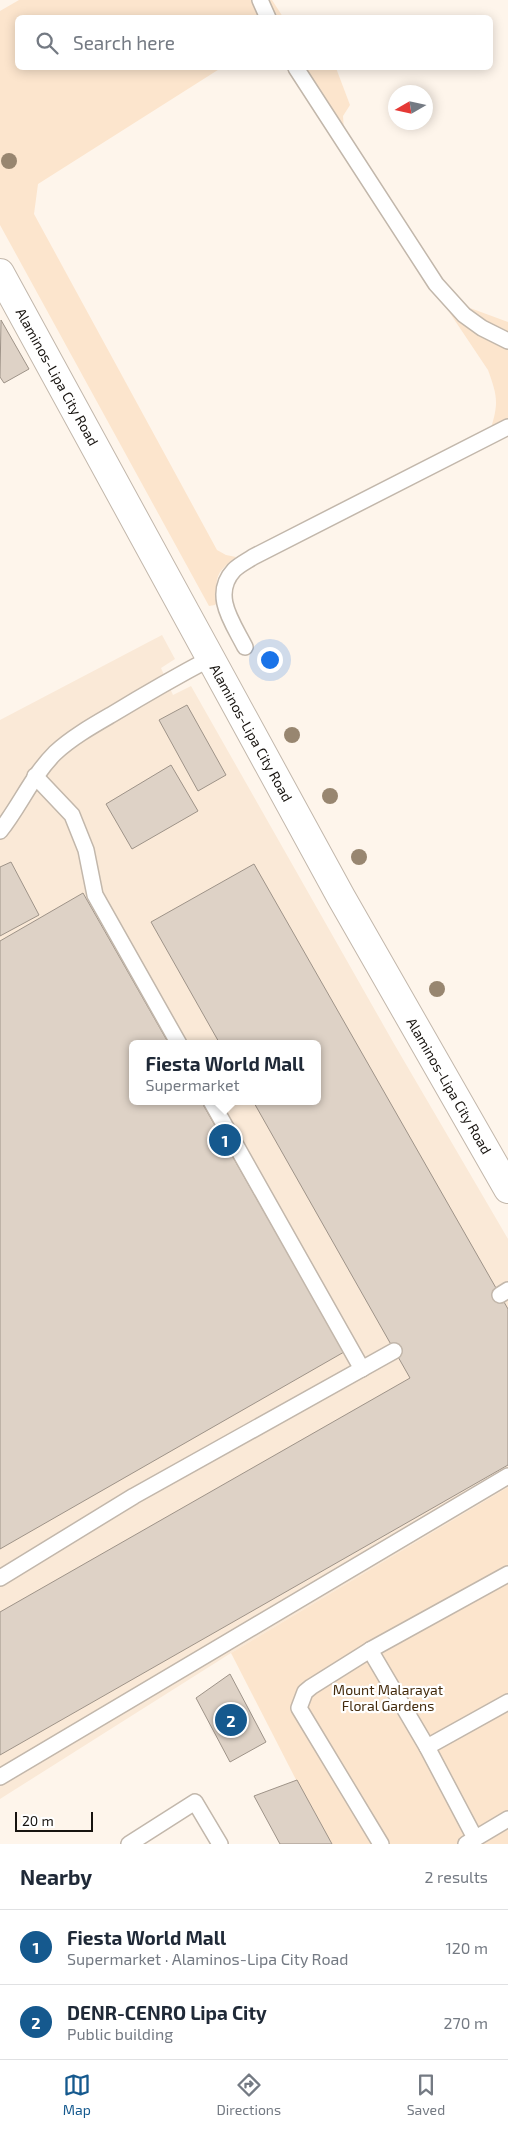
<!DOCTYPE html>
<meta charset="utf-8">
<style>
body{margin:0;font-family:"Exo 2",sans-serif;background:#f2f2f3;color:#1f2937}
.compass{position:absolute;left:388px;top:85px;width:45px;height:45px;border-radius:50%;background:#fff;box-shadow:0 2px 12px #0003;rotate:261deg}
.scale{position:absolute;left:15px;bottom:12px;width:78px;box-sizing:border-box;padding-left:5px;border:2px solid #17130f;border-top:0;font-size:14px;line-height:18px;white-space:nowrap;color:#17130f;-webkit-text-stroke:4px #fff;paint-order:stroke}
.you{position:absolute;left:269px;top:659px;width:18px;height:18px;margin:-12px;border:4px solid #fff;border-radius:50%;background:#1a73e8;box-shadow:0 0 0 8px #1a73e833}
.badge{display:grid;place-items:center;width:32px;height:32px;border-radius:50%;background:#15598e;color:#fff;font-size:16px;font-weight:700}
.pin{position:absolute;translate:-50% -50%;border:2px solid #fff;box-shadow:0 1px 5px #0006}
.popup{position:absolute;left:129px;top:1040px;width:192px;height:65px;box-sizing:border-box;display:grid;place-content:center;border-radius:8px;background:#fff;filter:drop-shadow(0 1px 4px #0005);font-size:16px;white-space:nowrap;color:#747a83}
.popup b{font-size:19px;color:#1f2937}
.popup::after{content:'';position:absolute;left:50%;top:100%;margin-left:-10px;border:10px solid transparent;border-top-color:#fff}
.list{margin:0;padding:0;list-style:none}
h2{display:flex;justify-content:space-between;align-items:center;height:65px;margin:0;padding:0 20px;font-size:21px}
h2 small{font-size:16px;font-weight:400;color:#747a83}
.list li{display:grid;grid-template-columns:32px 1fr auto;gap:15px;align-items:center;box-sizing:border-box;height:75px;padding:0 20px;border-top:1px solid #e0e1e3}
.list b{display:block;font-size:19px;white-space:nowrap}
.list p{margin:0;font-size:16px;white-space:nowrap;color:#747a83}
.list em{font-size:16px;font-style:normal;color:#747a83}
.icon{flex:none;width:28px;height:28px;fill:none;stroke:currentColor;stroke-width:2;stroke-linecap:round;stroke-linejoin:round}
.map{position:relative;flex:none;width:508px;height:1844px;overflow:hidden}
.search{position:absolute;background:#fff;box-shadow:0 2px 12px #0003;left:15px;right:15px;top:15px;height:55px;display:flex;align-items:center;gap:12px;box-sizing:border-box;padding:0 18px;border-radius:8px;color:#747a83;font-size:19px}
.sheet{height:215px;background:#fff}
nav{display:flex;justify-content:space-around;align-items:center;box-sizing:border-box;height:70px;border-top:1px solid #e0e1e3;background:#fff;font-size:14px;color:#747a83}
nav a{display:grid;justify-items:center;gap:2px}
nav .on{color:#15598e}
.map>svg:first-child{display:block}
.built{fill:#fae9d7;fill-rule:evenodd}
.green{fill:#fce5cd}
.building{fill:#ded2c6;stroke:#9e9388}
.lines{fill:none;stroke-linecap:round;stroke-linejoin:round}
.lane-casing{stroke:#c2b7ab;stroke-width:18}
.primary-casing{stroke:#c2b7ab;stroke-width:30}
.lane{stroke:#fff;stroke-width:15}
.primary{stroke:#fff;stroke-width:28}
.tree{fill:#988670}
.labels{text-anchor:middle;stroke-width:4.5;stroke-linejoin:round;paint-order:stroke}
.street-label{font-size:14px;fill:#17130f;stroke:#fff}
.park-label{font-size:14px;fill:#442b0c;stroke:#fff}
</style>
<div class="map">
<svg width="508" height="1844" viewBox="0 0 508 1844">
<rect width="100%" height="100%" fill="#fef5eb"/>
<path class="built" d="M162,635L175,659L161,668L173,695L191,686L393,1042L508,1239V1487L231,1653L0,1799V720ZM132,1044H318V1101H132Z"/>
<g class="green">
<path d="M19,0H272L283,17L18,18V68H221L38,184L34,214L217,550L226,555L236,557C216,573 215,576 218,601L215,605L209,606L0,225V11Z"/>
<path d="M286,68H336L350,105L343,116L344,130L449,290L470,308L508,322V418L491,428C499,402 497,395 488,370Z"/>
<path d="M508,1487V1844H329L231,1653Z"/>
</g>
<g class="building">
<path d="M1,320L29,369L4,383L0,377Z"/>
<path d="M187,705L226,775L198,791L159,720Z"/>
<path d="M171,765L198,811L132,849L106,804Z"/>
<path d="M11,862L39,915L0,936V867Z"/>
<path d="M254,864L508,1309V1465L0,1755V1612L410,1378L253,1101H318V1044H220L151,922Z"/>
<path d="M83,893L169,1044H132V1101H201L344,1352L0,1549V941Z"/>
<path d="M230,1674L266,1742L230,1762L196,1698Z"/>
<path d="M297,1780L332,1844H280L254,1796Z"/>
</g>
<g class="lines">
<defs>
<g id="lane">
<path d="M260,0L268,18"/>
<path d="M296,68L436,284L464,315L482,328L508,341"/>
<path d="M245,647C233,623 211,595 234,570C239,565 247,561 253,557L508,427"/>
<path d="M35,776L72,815L86,850L95,895L179,1044"/>
<path d="M0,831C20,806 32,776 55,753C71,738 92,726 111,715C144,695 177,676 211,658"/>
<path d="M211,1101L362,1369"/>
<path d="M500,1295L508,1290"/>
<path d="M0,1578L134,1496L394,1351"/>
<path d="M370,1650L427,1747L475,1838"/>
<path d="M427,1747L508,1702"/>
<path d="M0,1777L508,1476"/>
<path d="M129,1844L195,1802L220,1844"/>
<path d="M381,1844L299,1708L305,1692L311,1687L370,1650L508,1574"/>
<path d="M466,1844L508,1819"/>
</g>
<path id="primary" d="M0,273L341,897L508,1189"/>
</defs>
<use href="#lane" class="lane-casing"/>
<use href="#primary" class="primary-casing"/>
<use href="#lane" class="lane"/>
<use href="#primary" class="primary"/>
</g>
<g class="tree">
<circle cx="9" cy="161" r="8"/>
<circle cx="292" cy="735" r="8"/>
<circle cx="330" cy="796" r="8"/>
<circle cx="359" cy="857" r="8"/>
<circle cx="437" cy="989" r="8"/>
</g>
<g class="labels">
<g class="street-label">
<text transform="translate(57 377) rotate(61)" y="5">Alaminos-Lipa City Road</text>
<text transform="translate(251 733) rotate(61)" y="5">Alaminos-Lipa City Road</text>
<text transform="translate(449 1086) rotate(60)" y="5">Alaminos-Lipa City Road</text>
</g>
<g class="park-label">
<text x="388" y="1695">Mount Malarayat<tspan x="388" dy="16">Floral Gardens</tspan></text>
</g>
</g>
</svg>
<svg class="compass" viewBox="-18 -18 36 36"><path d="M0-13l5 13h-10z" fill="#e53935"/><path d="M0 13l5-13h-10z" fill="#747a83"/></svg>
<div class="scale">20 m</div>
<div class="you"></div>
<div class="pin badge" style="left:225px;top:1140px">1</div>
<div class="popup"><b>Fiesta World Mall</b>Supermarket</div>
<div class="pin badge" style="left:231px;top:1720px">2</div>
<div class="search"><svg class="icon" aria-label="search" viewBox="0 0 24 24"><circle cx="10" cy="10" r="6"/><path d="M15 15l6 6"/></svg>Search here</div>
</div>
<section class="sheet">
<h2>Nearby<small>2 results</small></h2>
<ul class="list">
<li><span class="badge">1</span><div><b>Fiesta World Mall</b><p>Supermarket · Alaminos-Lipa City Road</p></div><em>120 m</em></li>
<li><span class="badge">2</span><div><b>DENR-CENRO Lipa City</b><p>Public building</p></div><em>270 m</em></li>
</ul>
</section>
<nav>
<a class="on"><svg class="icon" aria-label="map" viewBox="0 0 24 24"><path d="M3 6l6-2 6 2 6-2v14l-6 2-6-2-6 2zM9 4v14M15 6v14"/></svg>Map</a>
<a><svg class="icon" aria-label="directions" viewBox="0 0 24 24"><path d="M12 3l9 9-9 9-9-9zM9 14v-3h6M13 9l2 2-2 2"/></svg>Directions</a>
<a><svg class="icon" aria-label="saved" viewBox="0 0 24 24"><path d="M7 4h10v16l-5-4-5 4z"/></svg>Saved</a>
</nav>
